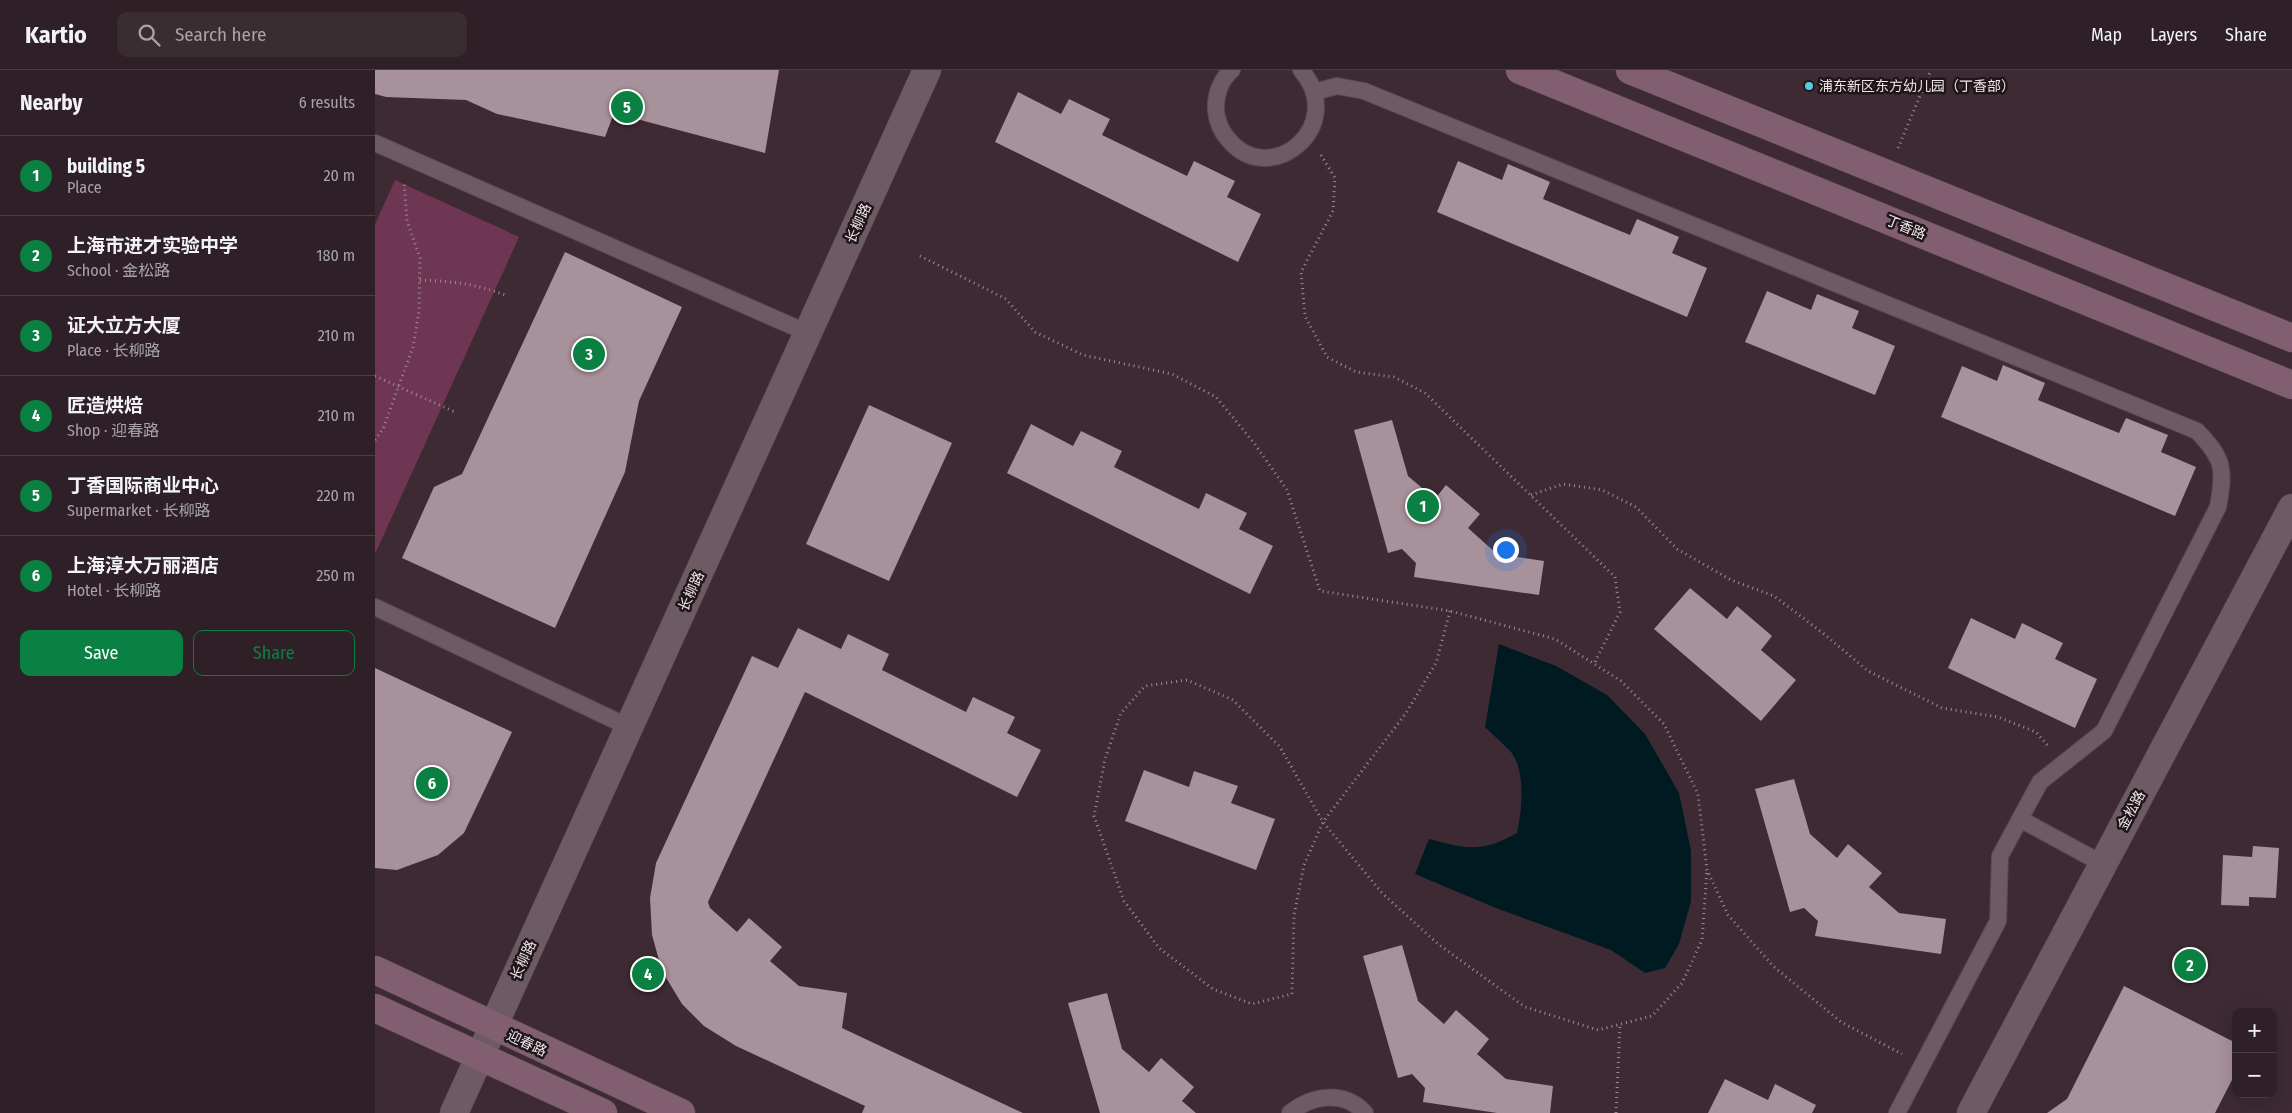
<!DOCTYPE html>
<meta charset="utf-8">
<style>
body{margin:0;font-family:"Fira Sans Condensed","Noto Sans SC",sans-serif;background:#3a2d32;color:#f1f3f6}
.controls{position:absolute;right:15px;bottom:15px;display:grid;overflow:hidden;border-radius:10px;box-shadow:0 5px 20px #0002}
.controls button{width:45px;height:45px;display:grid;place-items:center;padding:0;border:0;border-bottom:1px solid #493e43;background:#2e2026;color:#f1f3f6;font:25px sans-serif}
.you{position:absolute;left:1130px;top:479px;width:18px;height:18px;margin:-12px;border:4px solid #fff;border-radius:50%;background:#1a73e8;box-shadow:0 0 0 8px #1a73e833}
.badge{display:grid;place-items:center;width:32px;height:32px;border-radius:50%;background:#0b8043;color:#fff;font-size:16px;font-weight:700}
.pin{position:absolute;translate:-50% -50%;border:2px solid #fff;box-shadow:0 1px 5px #0006}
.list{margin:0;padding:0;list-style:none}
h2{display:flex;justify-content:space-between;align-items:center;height:65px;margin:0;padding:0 20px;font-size:21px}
h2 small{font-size:16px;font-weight:400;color:#a7a3a7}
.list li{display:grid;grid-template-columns:32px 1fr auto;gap:15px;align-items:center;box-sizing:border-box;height:80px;padding:0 20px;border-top:1px solid #493e43}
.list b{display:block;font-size:19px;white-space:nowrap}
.list p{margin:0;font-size:16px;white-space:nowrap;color:#a7a3a7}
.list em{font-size:16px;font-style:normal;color:#a7a3a7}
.actions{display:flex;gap:10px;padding:15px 20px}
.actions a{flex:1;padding:11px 0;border:1px solid #0b8043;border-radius:10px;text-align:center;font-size:18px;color:#0b8043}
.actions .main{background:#0b8043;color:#fff}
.icon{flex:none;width:28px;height:28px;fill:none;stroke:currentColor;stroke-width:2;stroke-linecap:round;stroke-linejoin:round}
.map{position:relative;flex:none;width:1917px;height:1043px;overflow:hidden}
header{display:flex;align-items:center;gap:30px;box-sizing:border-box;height:70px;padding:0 25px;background:#2e2026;border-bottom:1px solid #493e43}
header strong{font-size:24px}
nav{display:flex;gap:28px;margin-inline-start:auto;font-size:18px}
.search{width:350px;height:45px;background:#3a2d32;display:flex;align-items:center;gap:12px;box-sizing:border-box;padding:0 18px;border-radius:10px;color:#a7a3a7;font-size:19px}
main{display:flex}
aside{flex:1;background:#2e2026}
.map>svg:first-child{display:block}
.green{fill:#6e3653}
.water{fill:#001a21}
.building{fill:#a7919b}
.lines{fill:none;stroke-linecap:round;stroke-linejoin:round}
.lane-casing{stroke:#584951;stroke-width:18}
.street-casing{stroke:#584951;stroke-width:29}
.secondary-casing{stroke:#584951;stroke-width:29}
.path{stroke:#9c8d94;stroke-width:3;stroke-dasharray:1 4;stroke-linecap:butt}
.lane{stroke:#6e5a63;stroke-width:16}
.street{stroke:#6e5a63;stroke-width:28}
.secondary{stroke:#825f70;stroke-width:28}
.poi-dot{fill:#58c9e3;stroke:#1e161a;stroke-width:2}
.labels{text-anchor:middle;stroke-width:5;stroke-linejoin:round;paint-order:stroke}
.poi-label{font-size:14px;fill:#f0e4e9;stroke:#1e161a;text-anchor:start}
.street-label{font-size:14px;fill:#f0e4e9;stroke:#1e161a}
</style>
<header>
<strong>Kartio</strong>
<div class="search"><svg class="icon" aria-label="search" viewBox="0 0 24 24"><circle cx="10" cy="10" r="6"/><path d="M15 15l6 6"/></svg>Search here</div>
<nav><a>Map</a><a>Layers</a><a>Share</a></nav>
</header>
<main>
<aside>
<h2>Nearby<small>6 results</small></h2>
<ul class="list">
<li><span class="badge">1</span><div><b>building 5</b><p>Place</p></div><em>20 m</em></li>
<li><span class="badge">2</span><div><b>上海市进才实验中学</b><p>School · 金松路</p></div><em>180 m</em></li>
<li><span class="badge">3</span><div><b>证大立方大厦</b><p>Place · 长柳路</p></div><em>210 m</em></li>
<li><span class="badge">4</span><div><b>匠造烘焙</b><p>Shop · 迎春路</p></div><em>210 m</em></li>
<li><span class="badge">5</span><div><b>丁香国际商业中心</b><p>Supermarket · 长柳路</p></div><em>220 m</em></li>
<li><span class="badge">6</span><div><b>上海淳大万丽酒店</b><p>Hotel · 长柳路</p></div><em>250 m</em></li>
</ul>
<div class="actions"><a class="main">Save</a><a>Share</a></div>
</aside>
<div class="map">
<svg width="1917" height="1043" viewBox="0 0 1917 1043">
<rect width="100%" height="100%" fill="#3d2a33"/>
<path class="green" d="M20,110L144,167L0,484V154Z"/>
<path class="water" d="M1124,574L1181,596L1232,625L1270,664L1304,723L1316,781V831L1304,874L1290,898L1270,903L1236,880L1121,838L1040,804L1054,769C1092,779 1107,783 1142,763C1147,741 1151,701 1136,682C1128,673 1118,665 1110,657Z"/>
<g class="building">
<path d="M0,0H404L390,83L239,43L230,67L122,44L91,30L11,27L0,24Z"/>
<path d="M643,22L686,44L694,29L735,49L727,65L812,106L819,91L860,111L852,127L886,144L863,192L620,72Z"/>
<path d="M1083,91L1127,110L1133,94L1175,112L1168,129L1255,165L1262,149L1304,167L1297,183L1332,198L1312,247L1062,142Z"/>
<path d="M190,182L307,237L264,331L250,402L180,558L27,488L59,417L87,404Z"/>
<path d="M1392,221L1436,240L1442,224L1484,241L1477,258L1520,276L1500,325L1370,272Z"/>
<path d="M1628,295L1670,313L1663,330L1744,363L1751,348L1793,365L1786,382L1821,397L1800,446L1566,347L1587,296L1622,311Z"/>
<path d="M494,335L577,373L514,511L431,474Z"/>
<path d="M1017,350L1033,406L1060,429L1071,415L1105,444L1093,458L1122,484L1169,491L1164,525L1039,507L1041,493L1027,479L1013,483L979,360Z"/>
<path d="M656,354L698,376L706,361L747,381L739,397L824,439L831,423L872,443L864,459L898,476L875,524L632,403Z"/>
<path d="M1315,518L1352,549L1362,536L1397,566L1386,580L1421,610L1386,651L1279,559Z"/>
<path d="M1596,548L1640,569L1647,553L1688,573L1680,589L1722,609L1700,658L1573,598Z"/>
<path d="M423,558L466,579L473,564L514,584L507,600L591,642L598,627L640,647L632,663L666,680L642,727L430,622L333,832L335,838L362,862L374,848L407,877L395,891L424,916L472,923L467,958L648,1043H487L490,1036L361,976L329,956L307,934L287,901L277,865L275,828L281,793L377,586L403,598Z"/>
<path d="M0,598L137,662L89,763L63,785L22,800L0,798Z"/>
<path d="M769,700L814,717L819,701L863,716L856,733L900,749L881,800L750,751Z"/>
<path d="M1419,709L1435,764L1462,788L1473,774L1507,803L1494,817L1524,843L1571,849L1566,884L1440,866L1443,851L1429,838L1415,842L1380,719Z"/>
<path d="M1878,776L1904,778L1901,828L1874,827V836L1846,835L1848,785L1877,787Z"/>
<path d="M1027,875L1043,931L1069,954L1081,940L1114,969L1102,984L1131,1009L1178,1016L1175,1043H1122L1048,1032L1050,1018L1037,1004L1023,1008L988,886Z"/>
<path d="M1749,916L1861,973V1002L1840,1043H1672L1692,1029Z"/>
<path d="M732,923L747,979L774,1002L786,988L819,1017L807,1031L821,1043H725L693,933Z"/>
<path d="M1350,1009L1393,1030L1400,1014L1441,1035L1437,1043H1333Z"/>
</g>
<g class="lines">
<defs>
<g id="lane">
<path d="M857,0C845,10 840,26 841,41C842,51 846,61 853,69C895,121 974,55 926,0"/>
<path d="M939,22L962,16L989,21L1822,361C1849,389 1850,399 1843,437L1729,661L1665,712L1625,786L1623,851L1522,1043"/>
<path d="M0,73L433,263"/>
<path d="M0,537L254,657"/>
<path d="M1645,749L1728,794"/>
<path d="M915,1043C937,1025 969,1020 990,1043"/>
</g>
<g id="street">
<path d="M79,1043L552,0"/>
<path d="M1596,1043L1917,438"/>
</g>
<g id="secondary">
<path d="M1145,0L1917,315"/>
<path d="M1255,0L1917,268"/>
<path d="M0,900L306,1043"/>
<path d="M0,938L228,1043"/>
</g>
</defs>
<use href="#lane" class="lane-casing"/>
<use href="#street" class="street-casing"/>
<use href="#secondary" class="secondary-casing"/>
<g class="path">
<path d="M1523,78L1556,0"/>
<path d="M946,85L960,108L958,141L926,202L930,246L952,287L981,302L1019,307L1050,323L1240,507L1245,542L1219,594"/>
<path d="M545,186L631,229L660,262L708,285L797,304L841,327L879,373L912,420L945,521L1075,541L1180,569L1246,611L1289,654L1323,724L1332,800L1353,845L1398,896L1466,952L1527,984"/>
<path d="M45,210C78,211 101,214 133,226"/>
<path d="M0,306L80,342"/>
<path d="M0,370L8,359L38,277L44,242L45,188L32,151L29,111"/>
<path d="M1156,425L1188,414L1227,420L1261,437L1302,479L1356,510L1399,526L1449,564L1493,601L1567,638L1623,647L1661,662L1674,677"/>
<path d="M1075,541L1061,593L1031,643L948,752L929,795L919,845L917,924L877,934L838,919L784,878L749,831L719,746L730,689L746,643L770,616L812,610L858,630L905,677L948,752L1007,823L1063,874L1150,937L1223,960L1277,946L1307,913L1327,870L1332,800"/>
<path d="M1241,1043L1245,954"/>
</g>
<use href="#lane" class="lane"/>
<use href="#street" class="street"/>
<use href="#secondary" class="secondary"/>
</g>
<circle class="poi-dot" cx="1434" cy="16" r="5"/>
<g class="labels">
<g class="poi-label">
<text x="1444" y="21">浦东新区东方幼儿园（丁香部）</text>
</g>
<g class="street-label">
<text transform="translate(483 153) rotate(-66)" y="5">长柳路</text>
<text transform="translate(1531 157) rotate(22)" y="5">丁香路</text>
<text transform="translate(316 521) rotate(-66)" y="5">长柳路</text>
<text transform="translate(1756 740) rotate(-62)" y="5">金松路</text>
<text transform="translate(148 890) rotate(-66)" y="5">长柳路</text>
<text transform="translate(152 973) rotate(25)" y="5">迎春路</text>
</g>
</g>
</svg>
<div class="controls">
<button>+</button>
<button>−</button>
</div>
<div class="you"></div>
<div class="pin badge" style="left:1048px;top:436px">1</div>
<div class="pin badge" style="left:1815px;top:895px">2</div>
<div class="pin badge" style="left:214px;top:284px">3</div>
<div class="pin badge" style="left:273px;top:904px">4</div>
<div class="pin badge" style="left:252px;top:37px">5</div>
<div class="pin badge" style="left:57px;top:713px">6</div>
</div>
</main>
